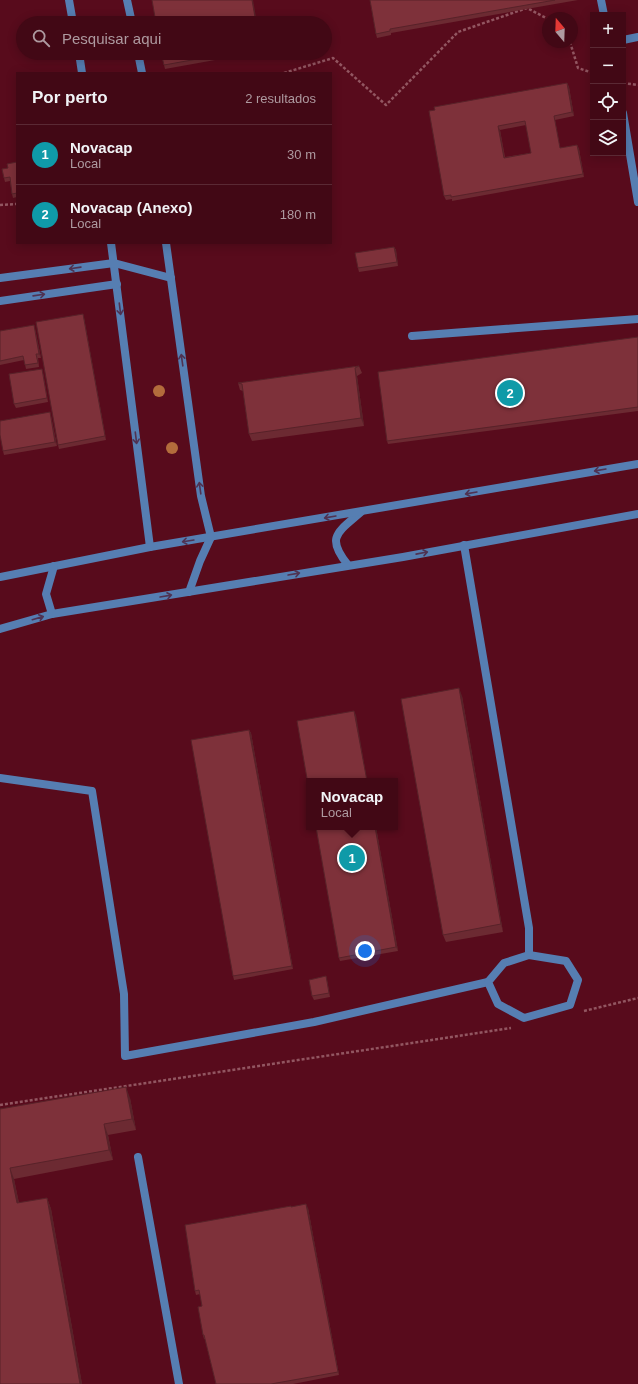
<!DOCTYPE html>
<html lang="pt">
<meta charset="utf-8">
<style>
body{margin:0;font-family:Helvetica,sans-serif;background:#4c1622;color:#f1f3f6}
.controls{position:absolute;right:12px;top:12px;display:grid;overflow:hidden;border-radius:0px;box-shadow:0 2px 10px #0003}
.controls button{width:36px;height:36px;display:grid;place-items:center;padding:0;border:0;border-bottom:1px solid #5a2934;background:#420815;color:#f1f3f6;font:20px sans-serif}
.compass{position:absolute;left:542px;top:12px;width:36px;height:36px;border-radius:50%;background:#420815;box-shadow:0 2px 10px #0003;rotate:341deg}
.you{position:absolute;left:365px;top:951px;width:14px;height:14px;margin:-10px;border:3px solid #fff;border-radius:50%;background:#1a73e8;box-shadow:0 0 0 6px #1a73e833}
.badge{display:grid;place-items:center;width:26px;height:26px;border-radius:50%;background:#bca0f2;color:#fff;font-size:13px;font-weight:700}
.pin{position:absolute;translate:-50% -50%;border:2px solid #fff;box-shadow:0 1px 4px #0006}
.popup{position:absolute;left:306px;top:778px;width:92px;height:52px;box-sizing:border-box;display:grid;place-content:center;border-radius:0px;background:#420815;filter:drop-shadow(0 1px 3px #0005);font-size:13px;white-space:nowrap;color:#ae9aa0}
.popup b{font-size:15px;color:#f1f3f6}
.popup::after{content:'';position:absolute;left:50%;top:100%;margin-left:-8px;border:8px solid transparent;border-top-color:#420815}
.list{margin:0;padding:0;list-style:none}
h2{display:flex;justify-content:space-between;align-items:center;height:52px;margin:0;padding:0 16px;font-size:17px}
h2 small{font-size:13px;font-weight:400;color:#ae9aa0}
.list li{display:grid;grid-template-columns:26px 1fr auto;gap:12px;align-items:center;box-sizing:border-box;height:60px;padding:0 16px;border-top:1px solid #5a2934}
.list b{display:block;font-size:15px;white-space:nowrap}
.list p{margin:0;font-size:13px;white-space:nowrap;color:#ae9aa0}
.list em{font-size:13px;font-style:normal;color:#ae9aa0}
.icon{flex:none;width:22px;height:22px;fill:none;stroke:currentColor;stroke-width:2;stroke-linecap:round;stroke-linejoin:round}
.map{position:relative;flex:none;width:638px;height:1384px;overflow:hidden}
.search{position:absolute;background:#420815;box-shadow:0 2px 10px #0003;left:16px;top:16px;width:316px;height:44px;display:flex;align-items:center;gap:10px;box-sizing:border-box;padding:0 14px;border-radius:22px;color:#ae9aa0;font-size:15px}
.panel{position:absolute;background:#420815;box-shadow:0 2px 10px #0003;left:16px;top:72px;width:316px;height:172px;border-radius:0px}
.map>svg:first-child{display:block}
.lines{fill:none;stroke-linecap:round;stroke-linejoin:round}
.path{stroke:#925661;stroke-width:2.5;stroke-dasharray:3 2;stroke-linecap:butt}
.lane{stroke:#567eb2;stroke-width:8}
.tree{fill:#b36c3c}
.wall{fill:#6c2a32;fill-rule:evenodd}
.shaded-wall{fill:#582229}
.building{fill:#7e313a;stroke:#582229;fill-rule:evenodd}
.oneway{stroke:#4f3252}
</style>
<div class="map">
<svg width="638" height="1384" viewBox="0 0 638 1384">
<rect width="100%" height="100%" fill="#580b1c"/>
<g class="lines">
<g class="path">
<path d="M570,42L578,68L593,73"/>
<path d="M284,73L333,58L386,105L458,32L527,8L548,19"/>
<path d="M623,83L638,85"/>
<path d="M0,205L17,204"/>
<path d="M584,1011L638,998"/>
<path d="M0,1105L511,1028"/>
</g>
<g class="lane">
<path d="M69,0L73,23"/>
<path d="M127,0L132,23"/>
<path d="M601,0L604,15"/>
<path d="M623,40L638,37"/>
<path d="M79,53L82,73"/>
<path d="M138,53L142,73"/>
<path d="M623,113L638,202"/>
<path d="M111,243L150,547"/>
<path d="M166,243L201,496L211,537L200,561L189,592"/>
<path d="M0,278L114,263L171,278"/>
<path d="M0,301L117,284"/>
<path d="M412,336L638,319"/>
<path d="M464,545L529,928V955"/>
<path d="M348,565C325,537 338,532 361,512"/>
<path d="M0,577L150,547L638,464"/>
<path d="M52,614L46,594L54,566"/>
<path d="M0,629L52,614L403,557L638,514"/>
<path d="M0,778L92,791L124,994L125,1056L314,1022L488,982"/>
<path d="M529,955L566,961L578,980L570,1005L524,1018L498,1004L488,982L504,963Z"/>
<path d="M138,1157L179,1384"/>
</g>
</g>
<g class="tree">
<circle cx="159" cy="391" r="6"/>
<circle cx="172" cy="448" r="6"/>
</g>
<g class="wall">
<path d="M370,0H578L391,33V35L377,38L376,34Z"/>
<path d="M161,53H254L165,69Z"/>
<path d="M567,83L569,87L574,116L555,120L560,148L577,145L579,149L584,177L452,201V199L446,200L444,196L435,110ZM526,125L531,153L505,157L500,130Z"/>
<path d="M17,162V197L13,198L12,194L10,181L5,182L4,178L8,168Z"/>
<path d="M394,247L396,250L398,266L359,272L358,268Z"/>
<path d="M84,318L106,440L59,449L58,445Z"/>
<path d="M35,329L41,358H38L39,367L26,369L24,360L0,365V331Z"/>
<path d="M638,337V411L388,444L387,441Z"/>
<path d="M359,366L362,373L357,376L364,426L252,441L249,434L243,391L240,390L238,383Z"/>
<path d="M43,373L48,402L16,408L14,404Z"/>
<path d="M51,416L57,446L4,455L3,451Z"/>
<path d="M462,696L503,932L446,942L443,935Z"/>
<path d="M249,730L251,733L293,969L234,980L233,976Z"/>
<path d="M316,827H376L398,951L340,961L339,958Z"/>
<path d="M327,980L330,997L314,1000L312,996Z"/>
<path d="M130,1098L136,1130L108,1135L113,1160L14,1179L19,1203L47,1198L51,1209L82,1384H0V1109Z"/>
<path d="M291,1207L308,1208L339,1375L293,1384H216L205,1339H204L203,1335L202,1306L200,1294L196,1295L195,1291Z"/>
</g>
<g class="shaded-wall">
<path d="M252,0H253L257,23H256Z"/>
<path d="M567,83L569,87L574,116L572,112Z"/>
<path d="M498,126L500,130L505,161L504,158Z"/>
<path d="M577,145L579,149L584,177L583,174Z"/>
<path d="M394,247L396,250L398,266L397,262Z"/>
<path d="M83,314L84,318L106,440L105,436Z"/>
<path d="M34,325L35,329L41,358L39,354Z"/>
<path d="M355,368L357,376L364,426L361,418Z"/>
<path d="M50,412L51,416L57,446L55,442Z"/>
<path d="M459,688L462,696L503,932L501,924Z"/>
<path d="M354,711L356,715L367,781Z"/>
<path d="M249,730L251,733L293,969L292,966Z"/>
<path d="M375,827H376L398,951L396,947Z"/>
<path d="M126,1087L130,1098L136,1130L132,1119Z"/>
<path d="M104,1124L108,1135L113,1160L109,1150Z"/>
<path d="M10,1168L14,1179L21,1214L17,1203Z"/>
<path d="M47,1198L51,1209L82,1384H80Z"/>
<path d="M306,1204L308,1208L339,1375L338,1372Z"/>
</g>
<g class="building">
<path d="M152,0H252L256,23H156Z"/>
<path d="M370,0H555L390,29V31L376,34Z"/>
<path d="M161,53H231L164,65Z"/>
<path d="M567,83L572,112L554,116L560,148L577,145L583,174L451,197V195L444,196L429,111L435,110L434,107ZM525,121L531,153L504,158L498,126Z"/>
<path d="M17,162V193L12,194L10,177L4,178L2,169L8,168L7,164Z"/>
<path d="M394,247L397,262L358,268L355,253Z"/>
<path d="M83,314L105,436L58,445L36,322Z"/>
<path d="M34,325L39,354H36L38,363L25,365L23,356L0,361V331Z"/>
<path d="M638,337V407L387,441L378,372Z"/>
<path d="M359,366L355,368L361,418L249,434L242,384L238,383Z"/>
<path d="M42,369L47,398L14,404L9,374Z"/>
<path d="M50,412L55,442L3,451L0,435V421Z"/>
<path d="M459,688L501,924L443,935L401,699Z"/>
<path d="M354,711L367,781H309V790L297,721Z"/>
<path d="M249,730L292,966L233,976L191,740Z"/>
<path d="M316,827H375L396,947L339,958Z"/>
<path d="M326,976L329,993L312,996L309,980Z"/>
<path d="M126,1087L132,1119L104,1124L109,1150L10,1168L17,1203L47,1198L80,1384H0V1109Z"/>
<path d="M306,1204L338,1372L271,1384H216L204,1335H203L198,1307L202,1306L199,1290L195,1291L185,1225L291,1206V1207Z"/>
</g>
<defs><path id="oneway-shaft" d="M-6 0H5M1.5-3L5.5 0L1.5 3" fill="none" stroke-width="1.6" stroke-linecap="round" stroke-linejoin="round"/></defs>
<g class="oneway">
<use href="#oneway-shaft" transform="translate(75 268) rotate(172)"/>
<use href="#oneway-shaft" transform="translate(39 295) rotate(-8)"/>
<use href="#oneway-shaft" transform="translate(120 309) rotate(83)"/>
<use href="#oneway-shaft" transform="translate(182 360) rotate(-98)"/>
<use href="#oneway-shaft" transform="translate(136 438) rotate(83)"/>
<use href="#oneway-shaft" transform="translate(600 470) rotate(170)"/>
<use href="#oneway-shaft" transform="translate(200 488) rotate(-98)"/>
<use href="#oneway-shaft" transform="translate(471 493) rotate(170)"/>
<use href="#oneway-shaft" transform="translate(330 517) rotate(170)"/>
<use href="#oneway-shaft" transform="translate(188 541) rotate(171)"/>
<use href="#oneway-shaft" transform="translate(422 553) rotate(-11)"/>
<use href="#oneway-shaft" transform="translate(294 574) rotate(-10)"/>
<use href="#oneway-shaft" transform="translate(166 596) rotate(-10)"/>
<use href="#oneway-shaft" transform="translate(38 618) rotate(-16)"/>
</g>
</svg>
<div class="controls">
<button>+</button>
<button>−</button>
<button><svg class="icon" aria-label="locate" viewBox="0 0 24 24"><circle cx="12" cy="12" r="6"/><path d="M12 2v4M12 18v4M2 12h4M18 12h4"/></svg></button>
<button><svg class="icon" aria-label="layers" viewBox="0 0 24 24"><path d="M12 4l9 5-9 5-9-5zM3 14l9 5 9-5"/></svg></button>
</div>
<svg class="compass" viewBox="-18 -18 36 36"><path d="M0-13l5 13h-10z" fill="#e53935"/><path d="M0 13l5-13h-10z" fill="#ae9aa0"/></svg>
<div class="you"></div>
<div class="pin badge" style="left:352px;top:858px;background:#0f9aa8">1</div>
<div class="popup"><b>Novacap</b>Local</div>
<div class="pin badge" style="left:510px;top:393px;background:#0f9aa8">2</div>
<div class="search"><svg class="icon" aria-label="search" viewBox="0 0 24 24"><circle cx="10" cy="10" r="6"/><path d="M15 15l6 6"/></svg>Pesquisar aqui</div>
<section class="panel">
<h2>Por perto<small>2 resultados</small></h2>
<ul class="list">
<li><span class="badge" style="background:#0f9aa8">1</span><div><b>Novacap</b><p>Local</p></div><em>30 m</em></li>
<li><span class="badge" style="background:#0f9aa8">2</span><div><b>Novacap (Anexo)</b><p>Local</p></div><em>180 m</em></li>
</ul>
</section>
</div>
